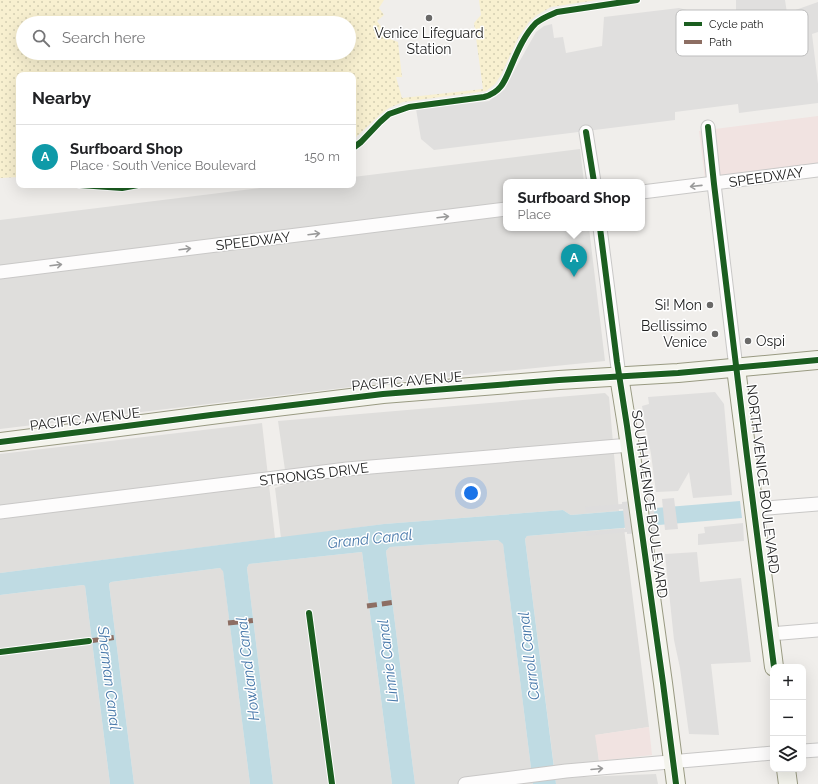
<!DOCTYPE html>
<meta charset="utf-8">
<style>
body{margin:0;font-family:Raleway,sans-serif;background:#f6f6f6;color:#202124}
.controls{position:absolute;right:12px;bottom:12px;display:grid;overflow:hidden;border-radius:8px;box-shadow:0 4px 16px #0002}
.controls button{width:36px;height:36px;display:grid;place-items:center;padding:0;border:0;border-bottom:1px solid #e0e0e0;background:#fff;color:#202124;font:20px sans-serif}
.you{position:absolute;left:471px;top:493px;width:14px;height:14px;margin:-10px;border:3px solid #fff;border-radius:50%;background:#1a73e8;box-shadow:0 0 0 6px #1a73e833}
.badge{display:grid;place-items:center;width:26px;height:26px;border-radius:50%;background:#b45309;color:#fff;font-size:13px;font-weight:700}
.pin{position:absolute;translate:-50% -33px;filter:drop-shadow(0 1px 2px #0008)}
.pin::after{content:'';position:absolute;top:21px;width:14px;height:12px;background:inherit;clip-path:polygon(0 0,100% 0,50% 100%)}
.popup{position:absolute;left:503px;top:179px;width:142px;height:52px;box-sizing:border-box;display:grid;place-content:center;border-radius:8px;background:#fff;filter:drop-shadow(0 1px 3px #0005);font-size:13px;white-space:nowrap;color:#757577}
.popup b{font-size:15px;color:#202124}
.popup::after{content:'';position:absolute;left:50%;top:100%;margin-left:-8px;border:8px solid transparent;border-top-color:#fff}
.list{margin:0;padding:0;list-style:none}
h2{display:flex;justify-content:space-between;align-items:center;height:52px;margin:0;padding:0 16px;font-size:17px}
h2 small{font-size:13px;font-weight:400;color:#757577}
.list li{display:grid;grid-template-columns:26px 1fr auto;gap:12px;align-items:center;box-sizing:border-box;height:64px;padding:0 16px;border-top:1px solid #e0e0e0}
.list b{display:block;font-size:15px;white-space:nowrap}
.list p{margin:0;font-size:13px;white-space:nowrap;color:#757577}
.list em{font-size:13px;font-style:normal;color:#757577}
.icon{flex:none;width:22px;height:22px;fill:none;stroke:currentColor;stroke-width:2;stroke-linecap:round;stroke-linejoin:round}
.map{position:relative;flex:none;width:818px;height:784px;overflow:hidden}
.search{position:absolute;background:#fff;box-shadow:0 4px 16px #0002;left:16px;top:16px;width:340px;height:44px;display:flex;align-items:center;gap:10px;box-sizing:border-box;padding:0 14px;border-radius:22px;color:#757577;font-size:15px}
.panel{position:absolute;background:#fff;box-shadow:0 4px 16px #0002;left:16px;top:72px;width:340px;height:116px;border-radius:8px}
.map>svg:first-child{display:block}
.residential{fill:#dfdedc}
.commercial{fill:#f1e3e1}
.sand{fill:url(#sand-dots);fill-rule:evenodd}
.parking{fill:#e0dfde}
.water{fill:#bfdbe3}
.pier{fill:#dedddd}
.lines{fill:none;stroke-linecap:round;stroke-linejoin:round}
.minor-casing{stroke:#c9c8c7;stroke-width:15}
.secondary-casing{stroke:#999a82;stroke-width:20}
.minor{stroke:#fdfcfc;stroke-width:13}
.secondary{stroke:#f4f4ed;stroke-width:18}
.quiet{stroke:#8d6e63;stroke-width:5;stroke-dasharray:10 5;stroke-linecap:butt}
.cycleway-casing{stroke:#fff;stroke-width:8}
.cycleway{stroke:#1b5e20;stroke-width:6}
.oneway{stroke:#9a9a9a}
.poi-dot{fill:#6a6968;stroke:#fff;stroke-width:1.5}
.labels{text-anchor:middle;stroke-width:3;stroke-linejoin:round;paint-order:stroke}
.poi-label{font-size:14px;fill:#222;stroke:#fff;text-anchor:end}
.street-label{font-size:14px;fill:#222;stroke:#fff}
.water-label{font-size:15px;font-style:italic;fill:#4a7aab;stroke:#fff}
.key{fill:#fff;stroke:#bdbdbd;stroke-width:1}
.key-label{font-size:11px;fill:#222}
</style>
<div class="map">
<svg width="818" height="784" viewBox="0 0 818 784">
<defs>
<pattern id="sand-dots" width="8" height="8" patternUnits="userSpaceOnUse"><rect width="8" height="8" fill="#f8f0d0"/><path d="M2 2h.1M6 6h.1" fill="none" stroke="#d4ceb2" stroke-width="1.8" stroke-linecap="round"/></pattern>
</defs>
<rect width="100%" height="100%" fill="#f0eeeb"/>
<g class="residential">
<path d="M580,149L584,182H506V228H589L605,361L376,384L0,429V220L284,185H353V177Z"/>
<path d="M605,393L609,397L619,511L571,515L569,514L563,510L384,524L281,538L275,488L287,484L278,421Z"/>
<path d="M262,423L275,538L0,573V454Z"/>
<path d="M624,528L649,727L596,735L599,761L554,767L525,539L527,536Z"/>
<path d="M498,540L503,543L533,784H415L386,551L390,547Z"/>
<path d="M362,552L392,784H273L247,568L249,564Z"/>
<path d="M220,568L223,570L250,784H134L109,584L111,582Z"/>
<path d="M83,585L85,586L110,784H0V595Z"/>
<path d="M656,774L658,784H556L555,778Z"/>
</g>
<g class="commercial">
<path d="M818,116V165L705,179L699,131Z"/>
<path d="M649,727L652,755L599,761L595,735Z"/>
</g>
<path class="sand" d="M0,0H384L379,8L384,15L377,21L390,39L398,42L402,77H396L402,98L483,89L474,23L481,15L479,0H597L551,7L537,15L529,22L519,36L501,75L495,84L486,91L403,102L389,108L382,113L353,140V75H19V177L0,178ZM23,23H349V53H23Z"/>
<g class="parking">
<path d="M736,0H785L787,13L818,2V32L812,34L818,84V103L739,113L738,104L675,112V120L434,150L421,139L416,109L489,101L505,89L513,73L536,32L544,26L552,24L554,38L563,37L566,53L602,46L604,17L679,8L699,13L736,10Z"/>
<path d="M715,392L724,404L732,495L693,498L689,472L678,491L656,492L651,454L642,406L649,404L648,397Z"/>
<path d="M743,523L744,541L698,545V534L705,533L704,527Z"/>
<path d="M697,552L700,582L741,578L751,662L711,664L719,735L689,734L680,668L674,640L665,554Z"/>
</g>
<path class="water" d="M740,501L742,518L527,536L525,539L556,784H533L503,544L498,540L390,547L386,551L415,784H392L362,552L249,564L247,568L273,784H250L223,571L220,568L111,582L109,584L134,784H110L85,586L83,585L0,595V573L384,524L563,510L569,514L571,515Z"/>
<g class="pier">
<path d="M674,498L678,529L665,530L662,499Z"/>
<path d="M653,499L656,532L627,534V532L586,536V533L625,529L623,509L586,512L585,507L622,504V502Z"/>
</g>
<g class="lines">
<defs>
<g id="minor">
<path d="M708,127L714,184L736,368"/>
<path d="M586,132L594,182"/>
<path d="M642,192L818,170"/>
<path d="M600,228L619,376"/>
<path d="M0,272L506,209"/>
<path d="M754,509L818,504"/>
<path d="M0,512L347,469L630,445"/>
<path d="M770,634L818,630"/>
<path d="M803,751L818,750"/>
<path d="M465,784L566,771L773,753"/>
</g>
<g id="secondary">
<path d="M736,368L774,667"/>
<path d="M619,376L627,426L663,683L676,784"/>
<path d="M0,442L96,430L211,415L383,394L559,380L678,373L818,360"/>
<path d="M786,769L788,784"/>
</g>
</defs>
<use href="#minor" class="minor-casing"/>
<use href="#secondary" class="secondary-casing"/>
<use href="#minor" class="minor"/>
<use href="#secondary" class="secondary"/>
<g class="quiet">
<path d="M367,606L396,602"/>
<path d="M228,623L257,620"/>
<path d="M89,641L118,637"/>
</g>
<defs>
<g id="cycleway">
<path d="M708,127L714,184L747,456L774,667"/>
<path d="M586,132L594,182"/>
<path d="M353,148L361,142L380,122L389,114L409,107L484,97C502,92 505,80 512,64C518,50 525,34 536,23C542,18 550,15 557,12L637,0"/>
<path d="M80,185L122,188L138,185"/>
<path d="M600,228L617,362L627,426L663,683L676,784"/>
<path d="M0,442L96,430L211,415L383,394L559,380L678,373L818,360"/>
<path d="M309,613L332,784"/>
<path d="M0,652L89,641"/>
</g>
</defs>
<use href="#cycleway" class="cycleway-casing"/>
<use href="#cycleway" class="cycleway"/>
</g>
<defs><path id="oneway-shaft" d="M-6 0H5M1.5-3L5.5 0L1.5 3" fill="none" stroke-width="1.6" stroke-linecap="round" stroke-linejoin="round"/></defs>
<g class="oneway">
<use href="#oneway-shaft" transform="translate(696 186) rotate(174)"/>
<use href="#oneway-shaft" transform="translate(443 217) rotate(-7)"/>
<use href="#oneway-shaft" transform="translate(314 234) rotate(-7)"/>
<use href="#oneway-shaft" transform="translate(185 249) rotate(-7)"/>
<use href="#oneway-shaft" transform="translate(56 265) rotate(-7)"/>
<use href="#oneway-shaft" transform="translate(597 769) rotate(-5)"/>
</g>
<g class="poi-dot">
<circle cx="429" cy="18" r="4"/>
<circle cx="710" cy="305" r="4"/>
<circle cx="715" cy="334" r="4"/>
<circle cx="748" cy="341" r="4"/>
</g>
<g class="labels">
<g class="poi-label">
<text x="429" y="38" text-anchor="middle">Venice Lifeguard<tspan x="429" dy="16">Station</tspan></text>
<text x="702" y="310">Si! Mon</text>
<text x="707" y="331">Bellissimo<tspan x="707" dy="16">Venice</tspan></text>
<text x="756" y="346" text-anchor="start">Ospi</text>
</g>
<g class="street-label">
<text transform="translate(766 177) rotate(-8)" y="5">SPEEDWAY</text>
<text transform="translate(253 241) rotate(-7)" y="5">SPEEDWAY</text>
<text transform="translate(407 381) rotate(-5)" y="5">PACIFIC AVENUE</text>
<text transform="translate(85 419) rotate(-7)" y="5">PACIFIC AVENUE</text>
<text transform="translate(314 474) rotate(-7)" y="5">STRONGS DRIVE</text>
<text transform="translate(763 479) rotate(83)" y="5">NORTH VENICE BOULEVARD</text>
<text transform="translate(650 504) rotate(82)" y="5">SOUTH VENICE BOULEVARD</text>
</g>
<g class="water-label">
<text transform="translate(370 539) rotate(-6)" y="5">Grand Canal</text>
<text transform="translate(529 656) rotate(-97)" y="5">Carroll Canal</text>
<text transform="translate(388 661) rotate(-97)" y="5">Linnie Canal</text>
<text transform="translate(248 669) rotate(-97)" y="5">Howland Canal</text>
<text transform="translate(109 678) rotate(83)" y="5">Sherman Canal</text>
</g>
</g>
<rect x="676" y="10" width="132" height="46" rx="6" class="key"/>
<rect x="684" y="22" width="18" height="4" fill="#1b5e20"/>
<rect x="684" y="40" width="18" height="4" fill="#8d6e63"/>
<g class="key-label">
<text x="709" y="28">Cycle path</text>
<text x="709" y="46">Path</text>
</g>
</svg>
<div class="controls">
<button>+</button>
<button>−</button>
<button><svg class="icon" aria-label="layers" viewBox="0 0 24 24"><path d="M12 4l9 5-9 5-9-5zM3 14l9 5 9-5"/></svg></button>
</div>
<div class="you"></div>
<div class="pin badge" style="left:574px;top:277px;background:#0f9aa8">A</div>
<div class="popup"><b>Surfboard Shop</b>Place</div>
<div class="search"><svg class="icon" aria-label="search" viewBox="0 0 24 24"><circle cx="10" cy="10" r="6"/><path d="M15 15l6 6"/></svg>Search here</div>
<section class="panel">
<h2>Nearby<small></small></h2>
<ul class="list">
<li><span class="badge" style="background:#0f9aa8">A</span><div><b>Surfboard Shop</b><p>Place · South Venice Boulevard</p></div><em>150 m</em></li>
</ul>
</section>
</div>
